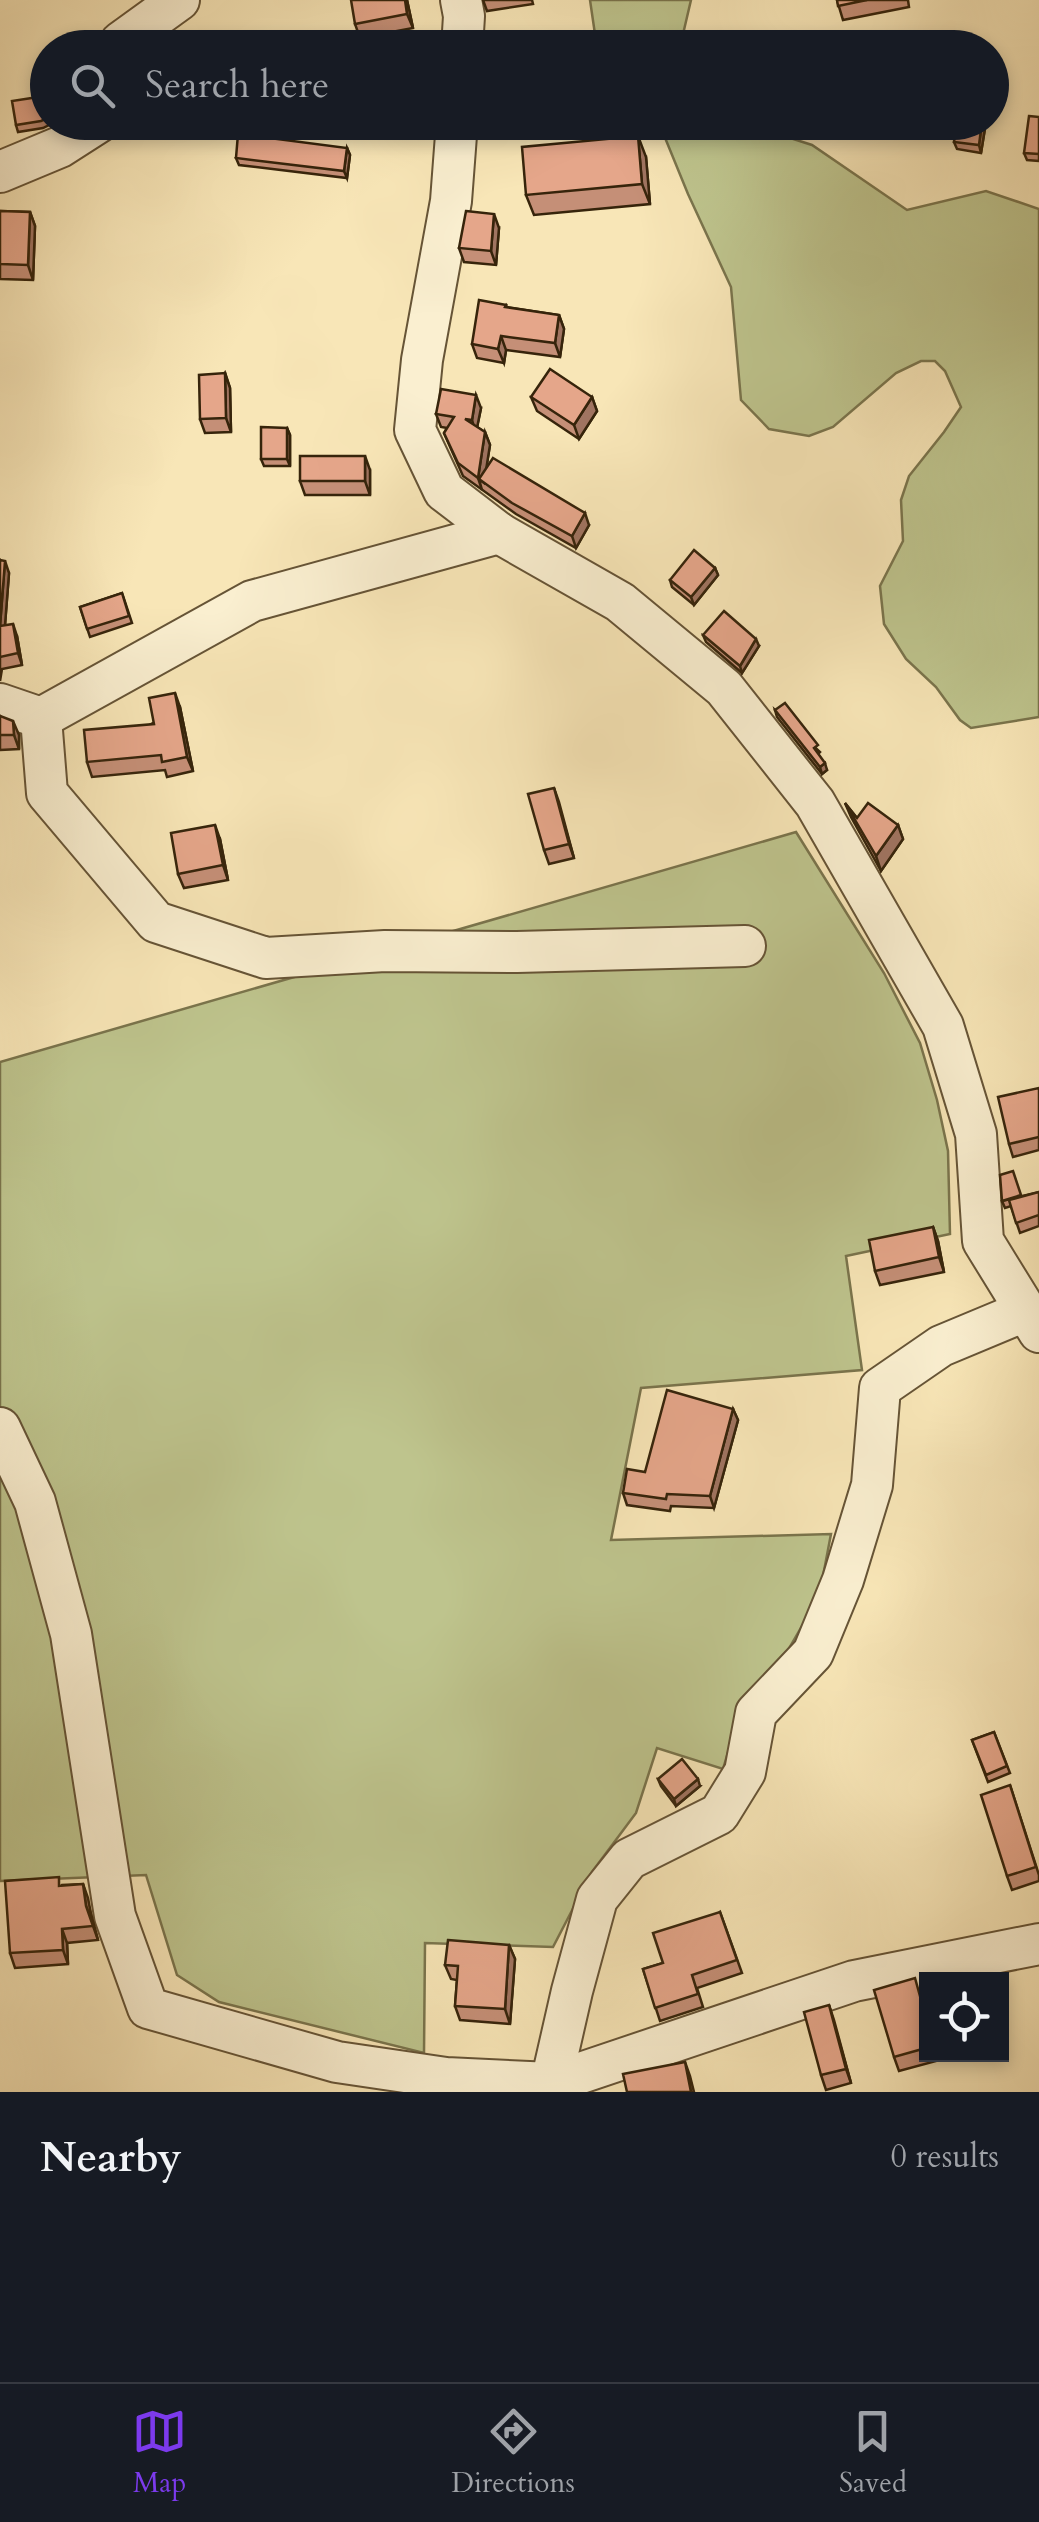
<!DOCTYPE html>
<style>
body{margin:0;font-family:Cardo,serif;background:#242831;color:#f1f3f6}
.controls{position:absolute;right:30px;bottom:30px;display:grid;overflow:hidden;border-radius:0px;box-shadow:0 5px 15px #0003}
.controls button{width:90px;height:90px;display:grid;place-items:center;padding:0;border:0;border-bottom:2px solid #363941;background:#171b24;color:#f1f3f6;font:50px sans-serif}
.list{margin:0;padding:0;list-style:none}
h2{display:flex;justify-content:space-between;align-items:center;height:130px;margin:0;padding:0 40px;font-size:42px}
h2 small{font-size:32px;font-weight:400;color:#9ea1a6}
.icon{flex:none;width:55px;height:55px;fill:none;stroke:currentColor;stroke-width:2;stroke-linecap:round;stroke-linejoin:round}
.map{position:relative;flex:none;width:1039px;height:2092px;overflow:hidden}
.search{position:absolute;background:#171b24;box-shadow:0 5px 15px #0003;left:30px;right:30px;top:30px;height:110px;display:flex;align-items:center;gap:25px;box-sizing:border-box;padding:0 35px;border-radius:55px;color:#9ea1a6;font-size:38px}
.sheet{height:290px;background:#171b24}
nav{display:flex;justify-content:space-around;align-items:center;box-sizing:border-box;height:140px;border-top:2px solid #363941;background:#171b24;font-size:28px;color:#9ea1a6}
nav a{display:grid;justify-items:center;gap:5px}
nav .on{color:#7c3aed}
.map>svg:first-child{display:block}
.green{fill:#bec48d;stroke:#7a744c;stroke-width:2.5}
.lines{fill:none;stroke-linecap:round;stroke-linejoin:round}
.minor-casing{stroke:#665436;stroke-width:44}
.minor{stroke:#faefd0;stroke-width:40}
.wall{fill:#c58f77;stroke:#36240b;stroke-width:2.5}
.shaded-wall{fill:#a07461;stroke:#36240b;stroke-width:2.5}
.building{fill:#e5a68a;stroke:#36240b;stroke-width:2.5}
</style>
<div class="map">
<svg width="1039" height="2092" viewBox="0 0 1039 2092">
<rect width="100%" height="100%" fill="#f8e6b7"/>
<filter id="stains"><feTurbulence type="fractalNoise" baseFrequency=".002" numOctaves="4"/><feColorMatrix values="0 0 0 0 .2 0 0 0 0 .09 0 0 0 0 .02 0 0 0 .5 -.17"/></filter>
<radialGradient id="worn" r=".72"><stop offset=".6" stop-color="#630" stop-opacity="0"/><stop offset="1" stop-color="#630" stop-opacity=".3"/></radialGradient>
<g class="green">
<path d="M590,0H691L680,47H603L596,41Z"/>
<path d="M659,123H743L812,145L907,210L986,191L1039,209V717L971,728L960,720L936,687L906,659L884,624L880,586L903,541L901,500L909,476L944,432L961,407L945,371L935,361H921L896,373L833,427L809,436L769,429L741,400L731,287L688,194Z"/>
<path d="M796,832L884,973L920,1043L937,1100L948,1151L950,1234L846,1256L862,1370L641,1388L611,1540L831,1534L819,1597L787,1652L734,1732L723,1769L657,1748L636,1813L592,1872L553,1947L425,1943L424,2053L219,2002L177,1975L146,1875L0,1881V1062Z"/>
</g>
<g class="lines">
<defs>
<g id="minor">
<path d="M461,0L464,16L462,48"/>
<path d="M121,48V42L179,0"/>
<path d="M457,122L451,201L422,360L415,430L444,491L499,533L620,602L724,688L815,803L943,1026L976,1134L983,1241L1039,1332"/>
<path d="M0,172L60,147L99,122"/>
<path d="M0,704L41,718L252,601L499,533"/>
<path d="M41,718L47,793L156,922L266,958L385,951L517,952L745,946"/>
<path d="M0,1428L35,1502L71,1634L115,1916L148,2008L337,2062L446,2078L551,2083L854,1981L1039,1944"/>
<path d="M556,2092L551,2083L572,1991L597,1899L629,1859L719,1814L745,1772L756,1713L813,1653L843,1580L872,1485L880,1388L941,1346L1025,1311"/>
</g>
</defs>
<use href="#minor" class="minor-casing"/>
<use href="#minor" class="minor"/>
</g>
<g class="wall">
<path d="M407,0L413,28L360,38L355,24Z"/>
<path d="M483,0H532L533,4L487,11Z"/>
<path d="M837,0H908L909,7L843,20Z"/>
<path d="M48,102V122H51V124L43,128L18,132L16,125Z"/>
<path d="M1039,117V161L1027,160L1024,153Z"/>
<path d="M957,122H986L981,153L957,149L954,142Z"/>
<path d="M347,148L350,155L347,178L239,165L236,158Z"/>
<path d="M646,157L650,204L534,215L526,195Z"/>
<path d="M0,211L30,212L35,226L33,280L0,279Z"/>
<path d="M499,228L496,265L464,262L459,248Z"/>
<path d="M506,305L507,307L559,315L564,329L560,357L506,350L504,363L477,358L472,344Z"/>
<path d="M225,373L230,388L231,432L205,433L200,419Z"/>
<path d="M531,397H592L597,411L579,439L537,411Z"/>
<path d="M481,408L477,427L485,432L490,445L486,469L589,525L576,548L516,514L463,476L444,433L447,428L441,427L436,414Z"/>
<path d="M287,428L290,435V466H264L261,459Z"/>
<path d="M370,470V495H305L300,481Z"/>
<path d="M0,560L9,573L5,625L17,636L22,665L2,669L0,681Z"/>
<path d="M715,568L718,575L694,605L672,587L670,580Z"/>
<path d="M122,593L132,623L90,637L80,607Z"/>
<path d="M703,635L759,646L742,673L706,642Z"/>
<path d="M180,707L193,771L167,777L165,770L92,777L87,762Z"/>
<path d="M775,710L820,752L818,754L827,770L822,774L777,717Z"/>
<path d="M0,716L19,735V749L0,750Z"/>
<path d="M554,788L574,858L549,864L544,850Z"/>
<path d="M845,803L857,818L898,825L903,839L881,871L851,817Z"/>
<path d="M220,839L228,880L184,888L178,874Z"/>
<path d="M1039,1088V1150L1013,1157L1009,1144Z"/>
<path d="M1039,1192V1226L1020,1233L1011,1206L1005,1208L1002,1201Z"/>
<path d="M933,1227L938,1241L944,1272L880,1285L875,1271Z"/>
<path d="M733,1409L738,1420L714,1508L671,1506L670,1511L627,1505L623,1493L645,1472Z"/>
<path d="M994,1732L1010,1773L988,1782L972,1740Z"/>
<path d="M658,1779L700,1786L676,1806L661,1786Z"/>
<path d="M1010,1785L1039,1875V1881L1012,1890L1007,1876Z"/>
<path d="M83,1884L98,1940L67,1943L68,1964L15,1968L10,1953L62,1885Z"/>
<path d="M720,1912L742,1973L697,1988L703,2007L660,2021L643,1969L663,1963Z"/>
<path d="M509,1945L515,1959L510,2024L460,2020L455,2006L457,1980L451,1979L445,1965Z"/>
<path d="M920,1992L926,2015V2054H938L940,2060L899,2071L894,2057Z"/>
<path d="M829,2005L851,2083L826,2090L821,2075Z"/>
</g>
<g class="shaded-wall">
<path d="M405,0H407L413,28L407,14Z"/>
<path d="M982,122H986L981,153L979,145Z"/>
<path d="M638,136L646,157L650,204L642,184Z"/>
<path d="M347,148L350,155L347,178L344,171Z"/>
<path d="M30,212L35,226L33,280L28,265Z"/>
<path d="M494,214L499,228L496,265L491,251Z"/>
<path d="M559,315L564,329L560,357L555,343Z"/>
<path d="M501,336L506,350L504,363L498,349Z"/>
<path d="M225,373L230,388L231,432L226,418Z"/>
<path d="M476,395L481,408L476,433L472,420Z"/>
<path d="M592,397L597,411L579,439L574,425Z"/>
<path d="M287,428L290,435V466L287,459Z"/>
<path d="M485,432L490,445L484,483L479,479L482,490L478,478Z"/>
<path d="M365,456L370,470V495L365,481Z"/>
<path d="M585,513L589,525L576,548L572,536Z"/>
<path d="M5,561L9,573L4,638L0,626Z"/>
<path d="M715,568L718,575L694,605L691,597Z"/>
<path d="M13,624L17,636L22,665L18,653Z"/>
<path d="M756,639L759,646L742,673L740,666Z"/>
<path d="M175,693L180,707L193,771L187,757Z"/>
<path d="M13,721L19,735V749L14,735Z"/>
<path d="M825,763L827,770L822,774L820,767Z"/>
<path d="M554,788L559,802L574,858L569,844Z"/>
<path d="M215,825L220,839L228,880L223,865Z"/>
<path d="M898,825L903,839L881,871L876,856Z"/>
<path d="M933,1227L938,1241L944,1272L939,1257Z"/>
<path d="M733,1409L738,1420L714,1508L710,1496Z"/>
<path d="M698,1779L700,1786L676,1806L674,1799Z"/>
<path d="M83,1884L88,1898L92,1920L98,1940L86,1906Z"/>
<path d="M62,1929L67,1943L68,1964L63,1950Z"/>
<path d="M509,1945L515,1959L510,2024L505,2009Z"/>
<path d="M829,2005L834,2020L851,2083L846,2069Z"/>
<path d="M685,2062L690,2076L694,2092H691Z"/>
</g>
<g class="building">
<path d="M351,0H405L407,14L355,24Z"/>
<path d="M837,0H867L838,6Z"/>
<path d="M179,39L247,43V48H184Z"/>
<path d="M45,96L48,118L41,121L16,125L12,101Z"/>
<path d="M1029,116L1039,117V154L1024,153Z"/>
<path d="M957,122H982L979,145L954,142Z"/>
<path d="M238,134L347,148L344,171L236,158Z"/>
<path d="M638,136L642,184L526,195L522,147Z"/>
<path d="M0,211L30,212L28,265L0,264Z"/>
<path d="M466,211L494,214L491,251L459,248Z"/>
<path d="M479,300L506,305L505,307L559,315L555,343L501,336L498,349L472,344Z"/>
<path d="M550,369L592,397L574,425L531,397Z"/>
<path d="M225,373L226,418L200,419L199,375Z"/>
<path d="M441,389L476,395L472,420L465,419L485,432L478,478L458,463L444,433L454,417L436,414Z"/>
<path d="M261,427L287,428V459H261Z"/>
<rect x="300" y="456" width="65" height="25"/>
<path d="M493,458L585,513L572,536L512,503L479,479Z"/>
<path d="M694,550L715,568L691,597L670,580Z"/>
<path d="M0,560L5,561L0,626L13,624L18,653L0,657Z"/>
<path d="M122,593L129,616L87,629L80,607Z"/>
<path d="M724,611L756,639L740,666L703,635Z"/>
<path d="M175,693L187,757L162,762L161,755L87,762L84,730L154,724L149,698Z"/>
<path d="M785,703L818,745L814,748L825,763L820,767L775,710Z"/>
<path d="M0,716L13,721L14,735H0Z"/>
<path d="M554,788L569,844L544,850L528,794Z"/>
<path d="M845,803L857,818L868,803L898,825L876,856Z"/>
<path d="M215,825L223,865L178,874L171,833Z"/>
<path d="M1039,1088V1137L1009,1144L998,1097Z"/>
<path d="M1013,1171L1021,1195L1002,1201L1000,1175Z"/>
<path d="M1039,1192V1215L1016,1223L1009,1200Z"/>
<path d="M933,1227L939,1257L875,1271L869,1240Z"/>
<path d="M667,1390L733,1409L710,1496L667,1494L666,1499L623,1493L627,1469L645,1472Z"/>
<path d="M994,1732L1007,1766L986,1775L972,1740Z"/>
<path d="M682,1759L698,1779L674,1799L658,1779Z"/>
<path d="M1010,1785L1036,1867L1007,1876L981,1795Z"/>
<path d="M59,1877V1886L83,1884L86,1906L93,1926L62,1929L63,1950L10,1953L5,1881Z"/>
<path d="M720,1912L737,1960L692,1975L698,1994L655,2008L643,1969L663,1963L653,1933Z"/>
<path d="M448,1940L509,1945L505,2009L455,2006L458,1966L445,1965Z"/>
<path d="M915,1978L926,2018V2048L894,2057L874,1990Z"/>
<path d="M829,2005L846,2069L821,2075L804,2012Z"/>
<path d="M685,2062L691,2092H627L623,2074Z"/>
</g>
<rect width="100%" height="100%" filter="url(#stains)"/>
<rect width="100%" height="100%" fill="url(#worn)"/>
</svg>
<div class="controls">
<button><svg class="icon" aria-label="locate" viewBox="0 0 24 24"><circle cx="12" cy="12" r="6"/><path d="M12 2v4M12 18v4M2 12h4M18 12h4"/></svg></button>
</div>
<div class="search"><svg class="icon" aria-label="search" viewBox="0 0 24 24"><circle cx="10" cy="10" r="6"/><path d="M15 15l6 6"/></svg>Search here</div>
</div>
<section class="sheet">
<h2>Nearby<small>0 results</small></h2>
<ul class="list">
</ul>
</section>
<nav>
<a class="on"><svg class="icon" aria-label="map" viewBox="0 0 24 24"><path d="M3 6l6-2 6 2 6-2v14l-6 2-6-2-6 2zM9 4v14M15 6v14"/></svg>Map</a>
<a><svg class="icon" aria-label="directions" viewBox="0 0 24 24"><path d="M12 3l9 9-9 9-9-9zM9 14v-3h6M13 9l2 2-2 2"/></svg>Directions</a>
<a><svg class="icon" aria-label="saved" viewBox="0 0 24 24"><path d="M7 4h10v16l-5-4-5 4z"/></svg>Saved</a>
</nav>
